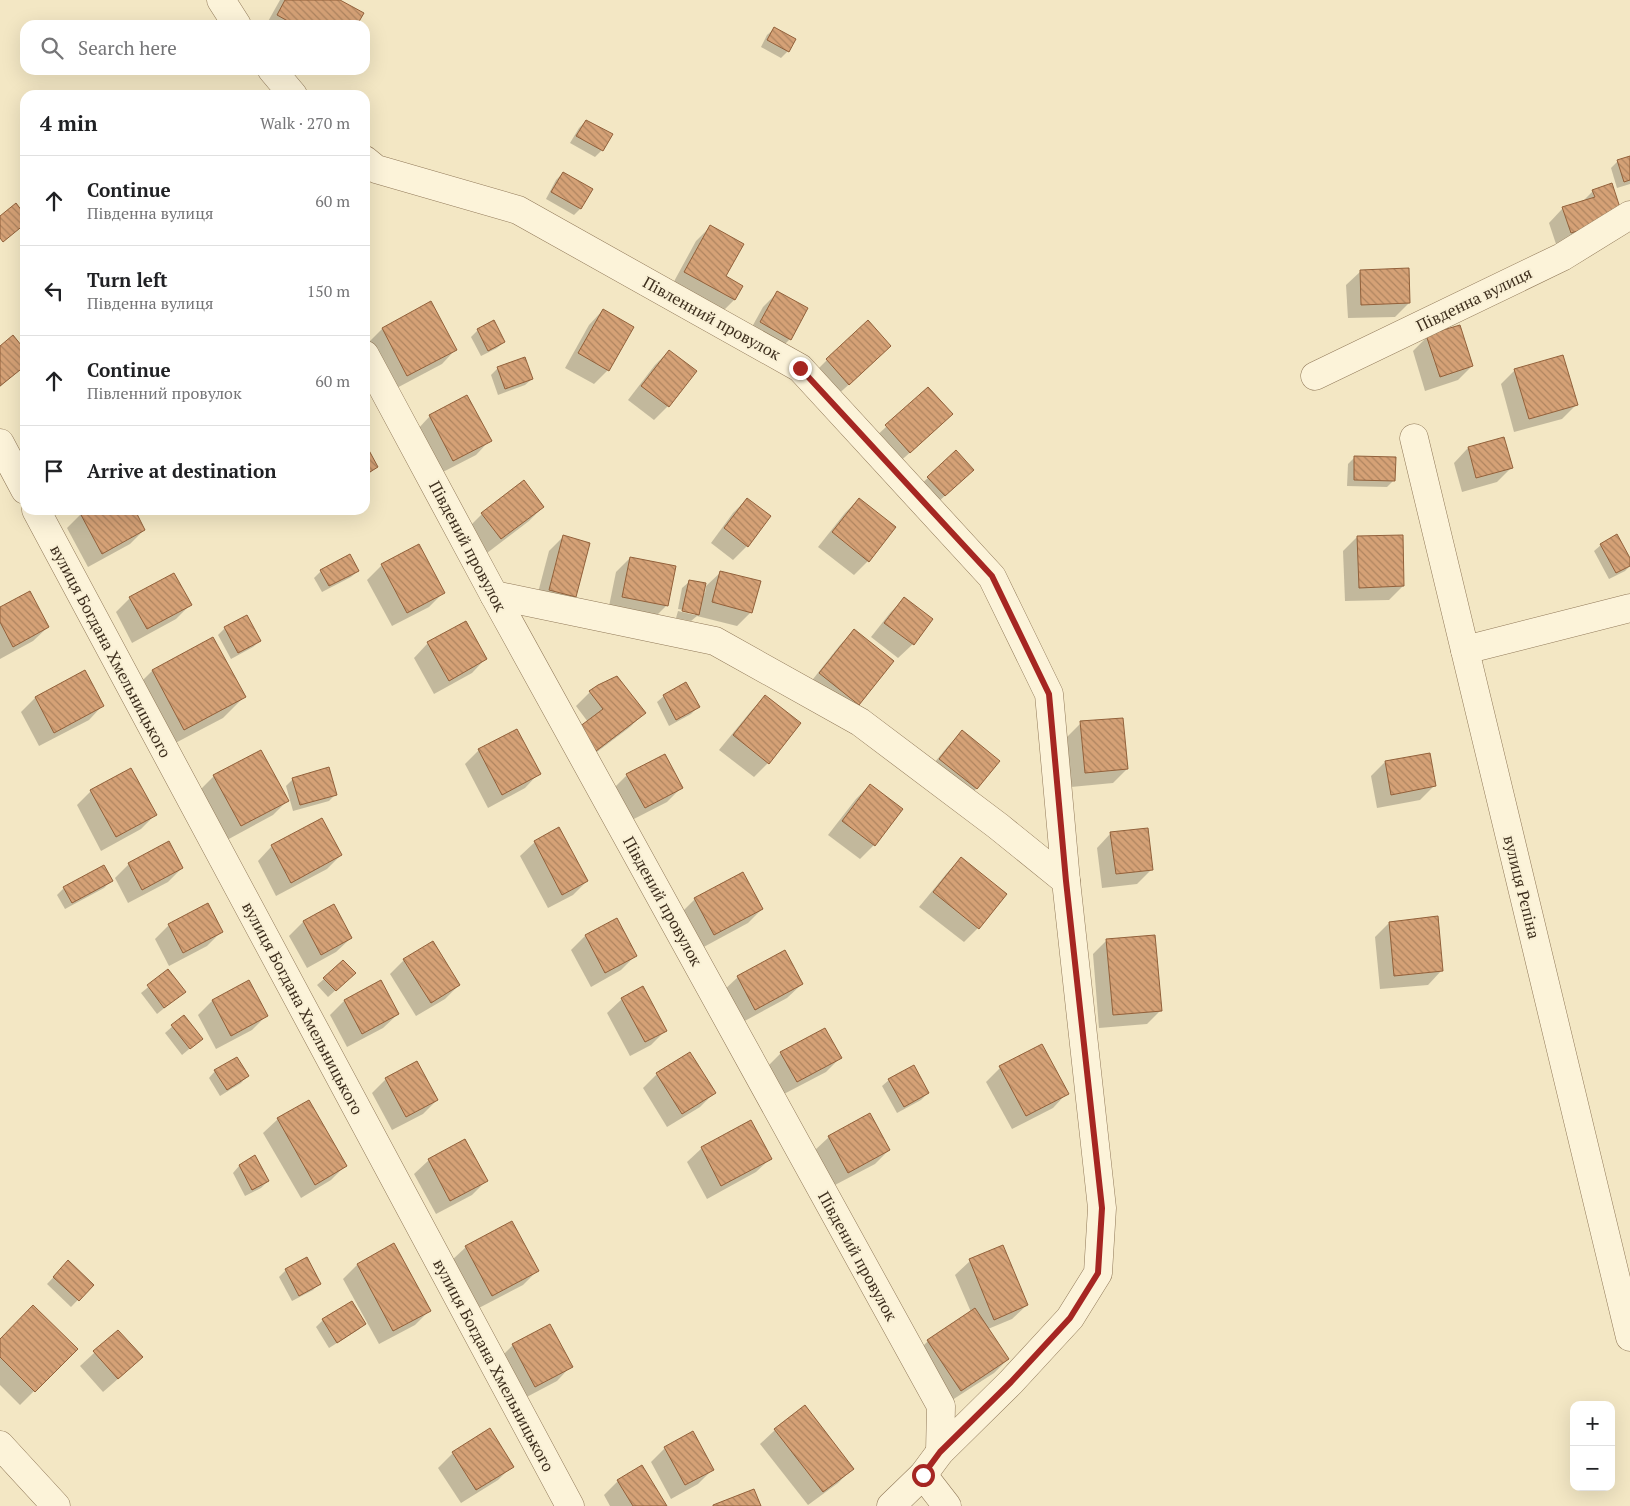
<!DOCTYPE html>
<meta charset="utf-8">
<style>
body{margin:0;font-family:"PT Serif",serif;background:#f6f6f6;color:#202124}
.controls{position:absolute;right:15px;bottom:15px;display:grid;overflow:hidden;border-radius:10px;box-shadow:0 5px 20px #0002}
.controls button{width:45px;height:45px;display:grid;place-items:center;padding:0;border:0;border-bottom:1px solid #e0e0e0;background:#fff;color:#202124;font:25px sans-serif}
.stop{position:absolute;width:15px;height:15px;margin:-11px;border:4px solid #a62622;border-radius:50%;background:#fff}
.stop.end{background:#a62622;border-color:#fff;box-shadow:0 1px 5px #0008}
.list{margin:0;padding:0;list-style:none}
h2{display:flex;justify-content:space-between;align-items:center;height:65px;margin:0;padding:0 20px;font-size:21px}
h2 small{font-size:16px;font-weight:400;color:#757577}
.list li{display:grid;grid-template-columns:32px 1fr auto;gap:15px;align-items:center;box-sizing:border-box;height:90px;padding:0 20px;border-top:1px solid #e0e0e0}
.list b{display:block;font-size:19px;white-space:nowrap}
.list p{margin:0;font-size:16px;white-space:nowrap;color:#757577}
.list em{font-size:16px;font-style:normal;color:#757577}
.icon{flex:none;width:28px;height:28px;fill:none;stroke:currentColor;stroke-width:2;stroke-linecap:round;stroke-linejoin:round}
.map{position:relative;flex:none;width:1630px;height:1506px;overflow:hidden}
.search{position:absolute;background:#fff;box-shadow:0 5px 20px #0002;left:20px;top:20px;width:350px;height:55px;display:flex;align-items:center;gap:12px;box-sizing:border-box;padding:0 18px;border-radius:15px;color:#757577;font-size:19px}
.panel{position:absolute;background:#fff;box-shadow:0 5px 20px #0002;left:20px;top:90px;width:350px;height:425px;border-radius:15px}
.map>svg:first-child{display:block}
.shadow{fill:#0003}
.building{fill:url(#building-back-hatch);stroke:#92613b}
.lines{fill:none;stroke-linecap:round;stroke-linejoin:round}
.minor-casing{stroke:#907858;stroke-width:29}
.minor{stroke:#fcf3d9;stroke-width:28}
.route{stroke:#a62622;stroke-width:6}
.labels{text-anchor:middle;stroke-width:4;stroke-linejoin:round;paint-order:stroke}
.street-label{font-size:16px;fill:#3e2f1e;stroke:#f9f0d5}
</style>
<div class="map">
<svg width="1630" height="1506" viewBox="0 0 1630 1506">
<defs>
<pattern id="building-back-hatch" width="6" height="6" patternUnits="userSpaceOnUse" patternTransform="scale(1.25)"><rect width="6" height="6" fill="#d5a176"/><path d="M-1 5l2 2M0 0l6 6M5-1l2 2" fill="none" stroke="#ae8460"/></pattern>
</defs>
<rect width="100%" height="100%" fill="#f3e7c4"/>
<g class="shadow">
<path d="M280,0H337L356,25H266Z"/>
<path d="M774,29L794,40L788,51L781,58L761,47L767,35Z"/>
<path d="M586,121L602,150L595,157L570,143L579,128Z"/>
<path d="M1630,158V184L1617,188L1611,168L1618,161Z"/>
<path d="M563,173L580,209L574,215L546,199L556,180Z"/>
<path d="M1593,191L1607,231L1557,247L1549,223L1563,208L1581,203Z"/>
<path d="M710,227L724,276L742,286L734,300L720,314L671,287L696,241Z"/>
<path d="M1361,271L1409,303L1395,317L1348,318L1346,285Z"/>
<path d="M777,293L790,339L776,353L747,336L763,307Z"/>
<path d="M431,303L456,349L442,364L393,390L368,343L382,329Z"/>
<path d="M603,310L608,370L594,384L565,368L589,325Z"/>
<path d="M478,330L504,342L497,348L481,356L471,337Z"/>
<path d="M1427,337L1472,366L1458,380L1425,391L1413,351Z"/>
<path d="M0,348L25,352V365L0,387Z"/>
<path d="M669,351L668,406L654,420L628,400L655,365Z"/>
<path d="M827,360H876L834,398L813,374Z"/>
<path d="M498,368L532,379L525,385L498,395L491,375Z"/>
<path d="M1515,370L1576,405L1562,419L1514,432L1501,384Z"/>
<path d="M928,388L937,428L895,466L872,440Z"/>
<path d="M467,396L490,440L476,455L439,474L416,431L430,416Z"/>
<path d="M1503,439L1511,468L1497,482L1462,492L1454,463L1468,448Z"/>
<path d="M365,446L377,466L365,478Z"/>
<path d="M1355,457L1394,480L1387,487L1347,486L1348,464Z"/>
<path d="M966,477L938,502L921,484L928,478Z"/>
<path d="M747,499V546L733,560L711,543L733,513Z"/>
<path d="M859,499L894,528L868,561L854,575L818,547L845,513Z"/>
<path d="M543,507L529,521L487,553L468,528L482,514Z"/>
<path d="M88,510H133L144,530L130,544L88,567L67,528L81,514Z"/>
<path d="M563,537L589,543L575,597L561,611L535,604L549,551Z"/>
<path d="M1357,537L1403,586L1389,600L1345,601L1343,551Z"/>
<path d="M1601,545L1630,560V566L1625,571L1609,579L1594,551Z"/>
<path d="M418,546L443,593L429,607L392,626L367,580L381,566Z"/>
<path d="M630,558L667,605L653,619L608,611L616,572Z"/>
<path d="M321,571H358L351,577L322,592L314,578Z"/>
<path d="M721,572L751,612L737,626L697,616L691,621L676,618L678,611L695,615V612L678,609L682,588L689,582L705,593L706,586Z"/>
<path d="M130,598L190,605L176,619L132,643L116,612Z"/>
<path d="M904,599L913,644L898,658L871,637L890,613Z"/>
<path d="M0,609L48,627L33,641L0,659Z"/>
<path d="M247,616L260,641L253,647L231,659L218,635L225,628Z"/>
<path d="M854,631L858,704L844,718L806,688L840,645Z"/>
<path d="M213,638L244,697L223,718L162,750L131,692L152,671Z"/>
<path d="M428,643L486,658L472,673L434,694L414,658Z"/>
<path d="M85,672L103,705L89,720L39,746L21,712L35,698Z"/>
<path d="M590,692L644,713L630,727L581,764L588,722L576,706Z"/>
<path d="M664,696L698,707L691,714L669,726L657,702Z"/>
<path d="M765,697L768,763L754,777L719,750L751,711Z"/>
<path d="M1081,723L1127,769L1113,783L1071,787L1067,737Z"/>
<path d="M962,732L998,761L976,789L962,803L926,773L948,746Z"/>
<path d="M479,750L539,773L525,788L488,808L465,764Z"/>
<path d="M1385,762L1434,786L1420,800L1377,808L1371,776Z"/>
<path d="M627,775L681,788L667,802L630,821L613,789Z"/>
<path d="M214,776L287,801L273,815L227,840L200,790Z"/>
<path d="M293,779L336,794L329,801L293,811L286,786Z"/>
<path d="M870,785L874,845L860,859L828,835L856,799Z"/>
<path d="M91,791L155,815L141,829L101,851L77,805Z"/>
<path d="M559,829L587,881L573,895L548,908L520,856L535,842Z"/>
<path d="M1111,833L1152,869L1137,884L1102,888L1097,848Z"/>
<path d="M272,846L341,855L327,869L276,896L258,861Z"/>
<path d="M961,858L978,928L964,942L919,907L947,873Z"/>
<path d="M129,864L182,868L168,882L128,903L115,878Z"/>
<path d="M111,881L104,888L65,909L57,895L64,888Z"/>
<path d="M695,899L762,909L748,923L700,949L681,913Z"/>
<path d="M616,920L635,956L621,970L591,987L571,950L585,936Z"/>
<path d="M303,922L351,938L336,952L307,968L289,936Z"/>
<path d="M1389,923L1442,970L1428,985L1380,989L1375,937Z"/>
<path d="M169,925L222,931L207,946L169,966L155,939Z"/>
<path d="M1107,940L1161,1010L1147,1024L1099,1028L1093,954Z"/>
<path d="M785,952L802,984L787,998L741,1023L723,991L738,977Z"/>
<path d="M404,960L459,985L445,999L416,1016L390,974Z"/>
<path d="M168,971L184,992L157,1014L141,993Z"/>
<path d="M324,979L347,980L328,997L317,985Z"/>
<path d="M248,982L266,1016L252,1030L216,1049L198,1015L212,1001Z"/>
<path d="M380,982L398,1014L383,1028L347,1047L330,1015L344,1001Z"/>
<path d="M622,999L665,1031L651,1045L630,1056L607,1013Z"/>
<path d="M184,1016L194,1045L182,1055L165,1033Z"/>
<path d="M781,1053L840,1058L826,1072L782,1095L767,1067Z"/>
<path d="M1000,1068L1067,1093L1053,1108L1012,1129L986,1082Z"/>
<path d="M215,1071L247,1076L241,1083L220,1096L209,1078Z"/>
<path d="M657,1074L714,1093L700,1107L667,1127L643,1088Z"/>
<path d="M386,1079L437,1100L423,1114L392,1130L372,1093Z"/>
<path d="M889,1080L928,1093L921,1100L897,1113L882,1086Z"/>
<path d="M308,1102L345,1166L331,1180L301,1198L263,1133L278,1119Z"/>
<path d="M870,1115L889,1150L875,1164L833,1186L814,1151L829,1137Z"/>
<path d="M702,1148L771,1158L756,1172L707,1199L687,1162Z"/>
<path d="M429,1160L486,1181L472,1195L436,1214L414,1174Z"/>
<path d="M239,1166L268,1181L261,1188L245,1196L233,1173Z"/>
<path d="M466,1247L537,1271L523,1285L477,1309L451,1261Z"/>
<path d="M1002,1247L1027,1305L1012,1319L988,1329L1008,1359L994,1373L946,1404L914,1355L928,1341L971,1312L955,1275L970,1261Z"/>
<path d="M68,1262L92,1285L71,1307L47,1284Z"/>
<path d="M357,1265L429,1311L415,1325L379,1344L343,1279Z"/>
<path d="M286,1270L320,1283L313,1290L292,1301L279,1277Z"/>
<path d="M323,1320L365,1324L358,1330L329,1348L316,1327Z"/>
<path d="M118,1331L127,1371L103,1392L80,1366Z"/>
<path d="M0,1341L76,1349L20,1405L0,1385Z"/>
<path d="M513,1345L571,1366L557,1381L521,1400L499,1359Z"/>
<path d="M805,1407L852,1469L838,1483L808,1505L760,1444L775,1430Z"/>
<path d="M490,1430L512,1466L498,1480L461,1503L438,1468L453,1453Z"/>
<path d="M665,1448L712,1470L698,1484L671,1499L651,1462Z"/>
<path d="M618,1481L666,1506H610L604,1495Z"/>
</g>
<g class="building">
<path d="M285,0H340L364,13L357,25H295L277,15Z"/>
<path d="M774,27L796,39L789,52L767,40Z"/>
<path d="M586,120L613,134L603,151L576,136Z"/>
<path d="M1630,156V180L1624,182L1617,160Z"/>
<path d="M563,172L593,189L581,209L551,192Z"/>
<path d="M1612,183L1623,217L1571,233L1562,207L1595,197L1592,190Z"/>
<path d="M16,203L25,215V224L3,242L0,238V216Z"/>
<path d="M710,225L744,244L726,276L743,286L735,300L684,272Z"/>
<path d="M1409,268L1410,303L1361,305L1360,270Z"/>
<path d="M777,291L808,308L791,340L760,322Z"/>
<path d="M431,301L457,350L407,376L382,328Z"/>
<path d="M603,309L634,327L609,371L578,353Z"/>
<path d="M494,320L505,342L488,351L477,329Z"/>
<path d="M868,320L891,346L849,385L826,359Z"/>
<path d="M1460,325L1473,366L1440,377L1426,335Z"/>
<path d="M13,335L25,350V366L0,386V346Z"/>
<path d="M669,350L697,371L669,407L641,386Z"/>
<path d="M1563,355L1578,405L1529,419L1514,369Z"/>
<path d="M525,357L533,379L505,389L497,367Z"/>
<path d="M928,387L953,414L910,453L885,425Z"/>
<path d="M467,395L492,441L453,461L429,415Z"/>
<path d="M1504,437L1513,468L1476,478L1468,447Z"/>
<path d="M365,443L378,467L365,475Z"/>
<path d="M956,450L974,470L945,496L927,477Z"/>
<path d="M1354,456L1396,457L1395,481L1354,480Z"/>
<path d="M524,480L544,507L501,539L481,513Z"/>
<path d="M747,498L771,516L748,547L724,528Z"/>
<path d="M859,498L896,527L869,562L832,532Z"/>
<path d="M85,510H135L145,530L102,554L80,513Z"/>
<path d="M1617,534L1630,558V566L1616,573L1600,544Z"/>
<path d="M563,535L590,543L576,597L549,590Z"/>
<path d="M1403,535L1404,586L1359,588L1357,536Z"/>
<path d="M419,544L445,593L407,613L381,564Z"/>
<path d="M350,554L359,571L329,586L320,570Z"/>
<path d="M630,557L676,566L668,606L622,597Z"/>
<path d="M720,571L761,581L752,613L712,602Z"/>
<path d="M174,573L192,605L147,629L129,597Z"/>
<path d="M689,580L706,583L699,615L682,611Z"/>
<path d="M30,591L49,627L13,647L0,622V607Z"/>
<path d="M904,597L933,619L914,645L884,623Z"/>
<path d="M247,615L261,641L238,653L224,627Z"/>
<path d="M466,621L487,659L449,681L427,642Z"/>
<path d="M854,629L894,661L859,705L819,673Z"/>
<path d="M213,637L246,697L184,730L152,670Z"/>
<path d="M85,670L104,706L54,733L35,697Z"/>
<path d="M617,676L646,713L596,751L579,727L603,709L589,691L598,685Z"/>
<path d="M686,682L700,707L676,720L663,695Z"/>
<path d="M765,695L801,723L769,764L733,735Z"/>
<path d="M1123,718L1128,769L1085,773L1080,721Z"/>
<path d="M517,729L541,774L502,795L478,749Z"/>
<path d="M962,730L1000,761L977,789L939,759Z"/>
<path d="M261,750L289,801L241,826L213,775Z"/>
<path d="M1430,753L1436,786L1391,795L1385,761Z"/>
<path d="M665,754L683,788L645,808L626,774Z"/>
<path d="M329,767L337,795L300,805L292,778Z"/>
<path d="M131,768L157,815L116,837L90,790Z"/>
<path d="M870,784L903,809L875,846L842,821Z"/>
<path d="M322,818L342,855L291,883L271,845Z"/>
<path d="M559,827L588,881L562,895L534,841Z"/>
<path d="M1148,828L1153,870L1116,874L1110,832Z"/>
<path d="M169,841L183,868L142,890L128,863Z"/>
<path d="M961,857L1007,894L979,929L933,892Z"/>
<path d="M104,865L113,881L72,903L63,887Z"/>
<path d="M743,872L763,909L714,935L694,898Z"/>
<path d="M208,903L223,932L183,953L168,924Z"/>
<path d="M334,904L352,938L321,955L303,921Z"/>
<path d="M1438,916L1443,971L1394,976L1389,922Z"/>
<path d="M617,918L637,956L605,973L585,935Z"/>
<path d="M1155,935L1162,1011L1113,1015L1106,939Z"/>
<path d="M433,941L460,985L431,1003L403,959Z"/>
<path d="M785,950L803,984L755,1010L737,976Z"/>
<path d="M343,960L356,973L336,991L323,978Z"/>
<path d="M168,969L186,992L164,1008L147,985Z"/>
<path d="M249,980L268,1016L231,1036L212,1000Z"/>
<path d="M381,980L399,1014L362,1034L344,1000Z"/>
<path d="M643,986L667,1031L645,1042L621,998Z"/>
<path d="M184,1015L203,1039L190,1049L171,1025Z"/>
<path d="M825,1028L842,1058L797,1082L780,1052Z"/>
<path d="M1042,1044L1069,1094L1026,1116L999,1066Z"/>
<path d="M690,1052L716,1093L682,1114L656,1073Z"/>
<path d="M237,1057L249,1076L227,1090L214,1070Z"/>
<path d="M417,1061L438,1100L406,1117L385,1078Z"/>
<path d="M914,1065L929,1093L904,1107L888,1079Z"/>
<path d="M309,1100L347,1166L315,1185L277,1118Z"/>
<path d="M870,1113L890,1150L848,1173L828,1136Z"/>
<path d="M751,1120L772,1159L721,1186L701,1147Z"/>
<path d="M465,1139L488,1181L450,1201L428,1159Z"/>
<path d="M255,1155L269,1181L252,1190L239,1165Z"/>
<path d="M512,1221L539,1271L492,1296L465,1246Z"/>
<path d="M394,1243L431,1311L393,1331L357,1264Z"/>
<path d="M1003,1245L1028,1305L994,1320L969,1259Z"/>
<path d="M307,1257L321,1284L299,1296L285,1269Z"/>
<path d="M68,1260L94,1285L79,1301L53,1277Z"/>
<path d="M352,1301L366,1324L337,1343L322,1319Z"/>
<path d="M33,1305L78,1349L35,1392L0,1357V1339Z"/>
<path d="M975,1308L1009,1359L961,1391L927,1340Z"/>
<path d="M550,1324L573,1367L535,1387L512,1344Z"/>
<path d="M118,1330L143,1357L118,1379L93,1351Z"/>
<path d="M805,1405L854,1469L823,1492L774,1429Z"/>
<path d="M490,1428L514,1467L476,1490L452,1452Z"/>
<path d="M693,1431L714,1470L685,1485L664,1447Z"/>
<path d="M642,1465L667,1506H633L617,1480Z"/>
<path d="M754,1489L761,1506H713V1505Z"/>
</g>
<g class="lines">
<defs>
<g id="minor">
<path d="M221,0L237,25"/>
<path d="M272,70L293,95"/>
<path d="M365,160L376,169L518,210L800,368L992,577L1049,694L1066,881L1102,1208L1098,1273L1070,1318L1011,1382L940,1452L923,1475L891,1506"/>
<path d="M365,355L494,595L941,1406L940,1452"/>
<path d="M1315,376L1562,257L1630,215"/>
<path d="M1414,438L1630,1337"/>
<path d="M0,443L25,490"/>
<path d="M36,510L570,1506"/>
<path d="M494,595L715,641L860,722L998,826L1066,881"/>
<path d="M1465,650L1630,608"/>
<path d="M0,1445L56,1506"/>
<path d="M923,1475L947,1506"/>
</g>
</defs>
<use href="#minor" class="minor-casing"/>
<use href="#minor" class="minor"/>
</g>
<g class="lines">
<path class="route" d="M800,368L992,576L1049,694L1066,881L1102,1208L1098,1273L1070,1318L1011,1382L940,1452L923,1475"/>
</g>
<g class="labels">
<g class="street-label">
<text transform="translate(1474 299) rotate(-26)" y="6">Південна вулиця</text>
<text transform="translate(712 318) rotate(29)" y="6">Півленний провулок</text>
<text transform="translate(468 546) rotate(62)" y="6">Південий провулок</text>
<text transform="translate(111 651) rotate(62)" y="6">вулиця Богдана Хмельницького</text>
<text transform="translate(1522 887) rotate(76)" y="6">вулиця Рєпіна</text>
<text transform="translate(663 901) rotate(61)" y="6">Південий провулок</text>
<text transform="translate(303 1008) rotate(62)" y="6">вулиця Богдана Хмельницького</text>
<text transform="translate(858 1256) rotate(61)" y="6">Південий провулок</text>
<text transform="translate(494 1365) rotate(62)" y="6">вулиця Богдана Хмельницького</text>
</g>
</g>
</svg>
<div class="controls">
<button>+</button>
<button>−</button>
</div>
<div class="stop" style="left:923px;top:1475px"></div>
<div class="stop end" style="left:800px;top:368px"></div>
<div class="search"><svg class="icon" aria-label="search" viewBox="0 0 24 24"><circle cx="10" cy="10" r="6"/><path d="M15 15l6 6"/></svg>Search here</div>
<section class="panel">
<h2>4 min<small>Walk · 270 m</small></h2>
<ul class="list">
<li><svg class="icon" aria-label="ahead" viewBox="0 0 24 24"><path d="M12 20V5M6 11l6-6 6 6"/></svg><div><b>Continue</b><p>Південна вулиця</p></div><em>60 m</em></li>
<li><svg class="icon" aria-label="left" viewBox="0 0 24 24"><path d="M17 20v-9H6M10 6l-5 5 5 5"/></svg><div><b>Turn left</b><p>Південна вулиця</p></div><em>150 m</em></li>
<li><svg class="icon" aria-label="ahead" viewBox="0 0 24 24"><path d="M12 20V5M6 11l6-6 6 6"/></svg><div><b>Continue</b><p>Півленний провулок</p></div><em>60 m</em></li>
<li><svg class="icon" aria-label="arrive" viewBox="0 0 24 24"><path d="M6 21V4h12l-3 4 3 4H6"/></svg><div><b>Arrive at destination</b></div></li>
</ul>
</section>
</div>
